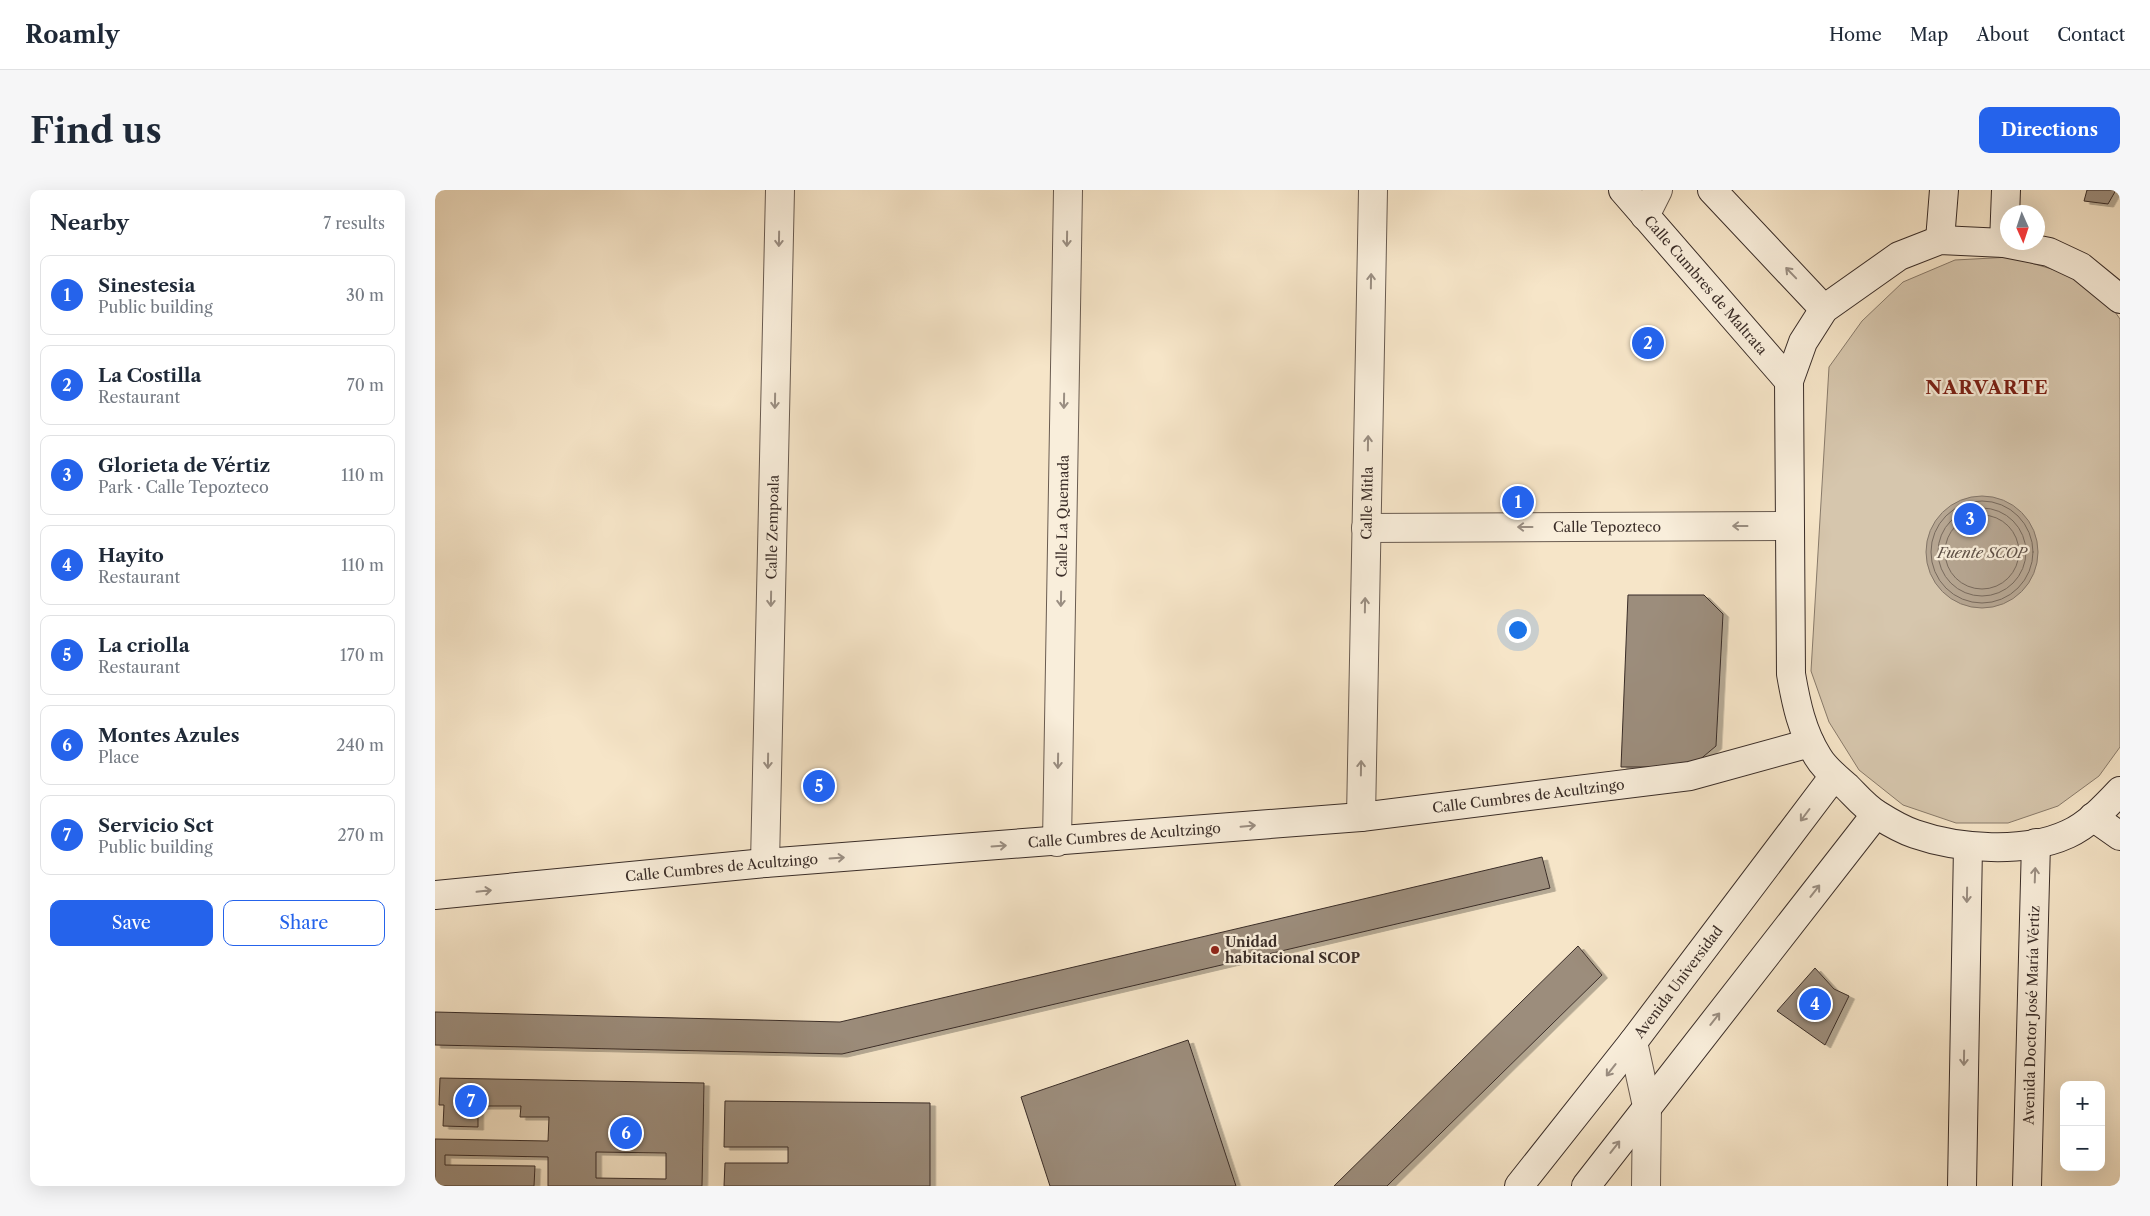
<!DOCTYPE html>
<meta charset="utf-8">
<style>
body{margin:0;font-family:"Libre Caslon Text",serif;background:#f6f6f7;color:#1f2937}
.controls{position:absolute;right:15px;bottom:15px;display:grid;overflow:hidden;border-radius:10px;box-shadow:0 5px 20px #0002}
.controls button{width:45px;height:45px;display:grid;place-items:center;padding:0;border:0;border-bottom:1px solid #e0e1e3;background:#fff;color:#1f2937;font:25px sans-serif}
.compass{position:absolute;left:1565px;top:15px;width:45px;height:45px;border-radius:50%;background:#fff;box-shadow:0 5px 20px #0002;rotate:177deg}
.you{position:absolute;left:1082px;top:439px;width:18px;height:18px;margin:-12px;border:4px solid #fff;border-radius:50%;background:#1a73e8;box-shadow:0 0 0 8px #1a73e833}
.badge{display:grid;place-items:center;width:32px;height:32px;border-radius:50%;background:#2563eb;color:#fff;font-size:16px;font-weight:700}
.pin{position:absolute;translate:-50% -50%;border:2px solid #fff;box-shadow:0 1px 5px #0006}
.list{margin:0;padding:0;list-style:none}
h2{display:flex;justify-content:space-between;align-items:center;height:65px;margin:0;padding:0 20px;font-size:21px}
h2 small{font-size:16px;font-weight:400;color:#747a83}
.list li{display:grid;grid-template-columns:32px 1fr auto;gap:15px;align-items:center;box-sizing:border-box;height:80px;margin:0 10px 10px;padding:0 10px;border:1px solid #e0e1e3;border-radius:10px}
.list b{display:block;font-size:19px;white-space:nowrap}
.list p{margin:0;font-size:16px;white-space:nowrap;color:#747a83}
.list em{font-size:16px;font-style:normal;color:#747a83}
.actions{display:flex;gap:10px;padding:15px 20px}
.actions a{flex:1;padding:11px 0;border:1px solid #2563eb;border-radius:10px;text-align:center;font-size:18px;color:#2563eb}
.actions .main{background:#2563eb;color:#fff}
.map{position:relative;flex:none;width:1685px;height:996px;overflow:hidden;border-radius:10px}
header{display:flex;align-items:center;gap:30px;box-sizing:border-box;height:70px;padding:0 25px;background:#fff;border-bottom:1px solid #e0e1e3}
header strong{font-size:24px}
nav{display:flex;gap:28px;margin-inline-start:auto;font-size:18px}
.intro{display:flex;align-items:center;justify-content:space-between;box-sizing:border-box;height:120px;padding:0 30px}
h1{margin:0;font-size:35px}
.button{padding:12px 22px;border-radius:10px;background:#2563eb;color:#fff;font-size:18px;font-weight:700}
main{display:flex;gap:30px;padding:0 30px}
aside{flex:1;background:#fff;border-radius:10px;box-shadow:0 5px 20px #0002}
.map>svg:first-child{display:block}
.green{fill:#d6c6ad;stroke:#887a6a}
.water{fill:#b6a692;stroke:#847668}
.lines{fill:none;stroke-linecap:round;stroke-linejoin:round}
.shore{stroke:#786a5d;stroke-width:1}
.building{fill:#9c8d7b;stroke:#3a2d28;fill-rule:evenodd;filter:url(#shadow)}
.street-casing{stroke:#695b50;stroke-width:30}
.secondary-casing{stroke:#3a2d28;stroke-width:30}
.street{stroke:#f9eedb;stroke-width:28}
.secondary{stroke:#f9eedb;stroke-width:28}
.oneway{stroke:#9a8e82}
.poi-dot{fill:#8f2418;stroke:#f9eedb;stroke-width:2}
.labels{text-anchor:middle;stroke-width:4.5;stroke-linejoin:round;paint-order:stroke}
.street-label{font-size:14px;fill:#3a2d28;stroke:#f9eedb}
.poi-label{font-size:14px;font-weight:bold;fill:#3a2d28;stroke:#f9eedb;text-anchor:start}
.water-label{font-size:15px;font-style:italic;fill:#5f5148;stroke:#f9eedb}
.district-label{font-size:19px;font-weight:bold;letter-spacing:1px;fill:#7a1f14;stroke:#f9eedb}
</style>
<header>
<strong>Roamly</strong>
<nav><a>Home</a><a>Map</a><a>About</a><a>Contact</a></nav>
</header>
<div class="intro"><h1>Find us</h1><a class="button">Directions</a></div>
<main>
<aside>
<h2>Nearby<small>7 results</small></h2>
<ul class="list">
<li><span class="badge">1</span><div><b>Sinestesia</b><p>Public building</p></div><em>30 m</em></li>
<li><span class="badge">2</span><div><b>La Costilla</b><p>Restaurant</p></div><em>70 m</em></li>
<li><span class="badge">3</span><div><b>Glorieta de Vértiz</b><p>Park · Calle Tepozteco</p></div><em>110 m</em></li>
<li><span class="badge">4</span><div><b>Hayito</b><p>Restaurant</p></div><em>110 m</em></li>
<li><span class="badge">5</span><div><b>La criolla</b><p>Restaurant</p></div><em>170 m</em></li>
<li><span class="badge">6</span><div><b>Montes Azules</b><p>Place</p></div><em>240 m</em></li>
<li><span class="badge">7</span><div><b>Servicio Sct</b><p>Public building</p></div><em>270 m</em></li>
</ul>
<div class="actions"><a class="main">Save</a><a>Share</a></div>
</aside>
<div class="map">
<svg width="1685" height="996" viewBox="0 0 1685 996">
<defs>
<filter id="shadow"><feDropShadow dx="5.5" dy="3" stdDeviation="0" flood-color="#0004"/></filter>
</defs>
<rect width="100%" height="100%" fill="#f6e5c8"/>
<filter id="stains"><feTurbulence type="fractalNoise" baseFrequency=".004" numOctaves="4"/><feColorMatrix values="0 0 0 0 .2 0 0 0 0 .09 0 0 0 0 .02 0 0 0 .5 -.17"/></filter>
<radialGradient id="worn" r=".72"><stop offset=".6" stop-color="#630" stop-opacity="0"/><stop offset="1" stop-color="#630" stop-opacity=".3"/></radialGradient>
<path class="green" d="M1576,67L1630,83L1673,112L1685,129V557L1664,586L1623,616L1573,633H1521L1468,615L1424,580L1394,532L1376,481L1394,177L1427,131L1468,92L1520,70Z"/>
<circle class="water" cx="1547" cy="362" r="56"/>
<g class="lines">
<g class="shore">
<circle cx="1547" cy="362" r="51"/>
<circle cx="1547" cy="362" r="44"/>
<circle cx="1547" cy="362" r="37"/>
</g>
</g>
<g class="building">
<path d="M1652,0H1681L1673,14L1649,11Z"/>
<path d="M1193,405H1269L1288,424L1281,556L1256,577H1186Z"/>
<path d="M1107,667L1115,698L407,864L0,855V822L405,832Z"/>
<path d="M1143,756L1167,785L952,996H899Z"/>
<path d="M1380,778L1399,799L1414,806L1390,855L1342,821Z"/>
<path d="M753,850L801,996H615L586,907Z"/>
<path d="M5,888L269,893L267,996H113V967L10,965V975L100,976L99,996H0V949L113,951L114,927H85L86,916H43V937L8,936L9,915H4ZM161,962L231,963V989L161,988Z"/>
<path d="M290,911L495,913V996H289L290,973H353V957H289Z"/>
</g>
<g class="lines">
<defs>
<g id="street">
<path d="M1210,26L1223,0"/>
<path id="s1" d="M931,338L1354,336"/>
<path id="s2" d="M926,627L938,0"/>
<path id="s3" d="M622,652L633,0"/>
<path id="s4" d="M330,673L345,0"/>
<path d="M1198,852L1212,916L1211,996"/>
</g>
<g id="secondary">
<path id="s5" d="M1188,0L1354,191"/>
<path d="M1277,0L1389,119"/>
<path d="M1505,50L1509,0"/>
<path d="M1569,53L1571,0"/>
<path d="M1685,109L1646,77L1614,62L1569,53L1505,50L1464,66L1389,119L1368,152L1354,191L1356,484C1361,513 1367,542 1383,567C1390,579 1402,588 1412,597C1421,606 1431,618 1443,625C1454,632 1468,640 1480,644C1523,659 1590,664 1633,644C1653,635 1670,617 1685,601"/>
<path d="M1658,627L1685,646"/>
<path id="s6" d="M0,705L330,673L926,627L1255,586L1375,553"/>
<path id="s7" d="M1084,996L1198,852L1399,586"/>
<path d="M1151,996L1441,624"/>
<path d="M1527,996L1533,656"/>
<path id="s8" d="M1592,996L1601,653"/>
</g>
</defs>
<use href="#street" class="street-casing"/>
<use href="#secondary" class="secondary-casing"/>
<use href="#street" class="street"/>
<use href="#secondary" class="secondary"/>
</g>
<defs><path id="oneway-shaft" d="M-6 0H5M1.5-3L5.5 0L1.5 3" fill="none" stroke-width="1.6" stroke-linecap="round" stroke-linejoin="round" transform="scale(1.25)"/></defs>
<g class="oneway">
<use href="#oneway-shaft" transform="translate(344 49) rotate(91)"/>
<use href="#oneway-shaft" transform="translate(632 49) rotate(91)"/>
<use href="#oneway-shaft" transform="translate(1356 83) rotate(-134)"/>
<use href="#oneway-shaft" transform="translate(936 91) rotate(-89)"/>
<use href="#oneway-shaft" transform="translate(340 211) rotate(91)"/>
<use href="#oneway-shaft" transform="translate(629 211) rotate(91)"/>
<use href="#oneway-shaft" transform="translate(933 253) rotate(-89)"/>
<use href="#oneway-shaft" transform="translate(1305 336) rotate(180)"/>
<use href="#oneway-shaft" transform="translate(1090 337) rotate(180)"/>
<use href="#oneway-shaft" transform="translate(336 409) rotate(91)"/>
<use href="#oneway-shaft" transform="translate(626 409) rotate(91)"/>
<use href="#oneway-shaft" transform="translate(930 415) rotate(-89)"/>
<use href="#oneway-shaft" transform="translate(333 571) rotate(91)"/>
<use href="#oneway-shaft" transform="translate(623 571) rotate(91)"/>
<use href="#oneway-shaft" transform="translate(926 578) rotate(-89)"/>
<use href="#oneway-shaft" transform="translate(1370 625) rotate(127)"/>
<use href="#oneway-shaft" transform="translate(813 636) rotate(-5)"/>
<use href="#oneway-shaft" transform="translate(564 656) rotate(-4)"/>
<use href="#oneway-shaft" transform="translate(402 668) rotate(-4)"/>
<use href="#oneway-shaft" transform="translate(1600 685) rotate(-88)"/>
<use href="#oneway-shaft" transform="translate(49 701) rotate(-6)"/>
<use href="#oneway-shaft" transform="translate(1380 701) rotate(-52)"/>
<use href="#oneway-shaft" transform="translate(1532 705) rotate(91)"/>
<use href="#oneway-shaft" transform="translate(1280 829) rotate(-52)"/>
<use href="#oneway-shaft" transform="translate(1529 868) rotate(91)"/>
<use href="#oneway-shaft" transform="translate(1176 880) rotate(128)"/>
<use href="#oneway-shaft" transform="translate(1180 957) rotate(-52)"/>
</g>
<circle class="poi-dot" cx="780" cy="760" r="5"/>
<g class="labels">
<g class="street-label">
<text dy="5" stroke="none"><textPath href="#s5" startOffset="126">Calle Cumbres de Maltrata</textPath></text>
<text dy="5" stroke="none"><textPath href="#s2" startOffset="314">Calle Mitla</textPath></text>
<text dy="5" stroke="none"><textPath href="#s3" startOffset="326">Calle La Quemada</textPath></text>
<text dy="5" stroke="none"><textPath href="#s4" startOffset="336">Calle Zempoala</textPath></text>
<text dy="5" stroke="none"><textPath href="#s1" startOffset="241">Calle Tepozteco</textPath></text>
<text dy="5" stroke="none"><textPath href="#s6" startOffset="1098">Calle Cumbres de Acultzingo</textPath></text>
<text dy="5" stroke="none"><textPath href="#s6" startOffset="692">Calle Cumbres de Acultzingo</textPath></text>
<text dy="5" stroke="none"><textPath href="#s6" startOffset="288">Calle Cumbres de Acultzingo</textPath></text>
<text dy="5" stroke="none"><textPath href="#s7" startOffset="259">Avenida Universidad</textPath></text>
<text dy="5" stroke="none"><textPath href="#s8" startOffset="171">Avenida Doctor José María Vértiz</textPath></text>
</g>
<g class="poi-label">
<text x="790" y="757">Unidad<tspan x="790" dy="16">habitacional SCOP</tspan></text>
</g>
<g class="water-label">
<text x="1547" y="368">Fuente SCOP</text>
</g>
<g class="district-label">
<text x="1552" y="204">NARVARTE</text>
</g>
</g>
<rect width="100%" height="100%" filter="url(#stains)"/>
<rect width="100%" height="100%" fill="url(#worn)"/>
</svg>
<div class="controls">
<button>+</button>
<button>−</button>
</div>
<svg class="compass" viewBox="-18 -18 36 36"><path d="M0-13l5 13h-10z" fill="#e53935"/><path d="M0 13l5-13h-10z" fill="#747a83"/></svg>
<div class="you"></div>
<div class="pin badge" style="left:1083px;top:312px">1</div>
<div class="pin badge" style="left:1213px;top:153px">2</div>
<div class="pin badge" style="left:1535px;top:329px">3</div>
<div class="pin badge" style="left:1380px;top:814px">4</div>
<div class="pin badge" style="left:384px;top:596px">5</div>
<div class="pin badge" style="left:191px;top:943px">6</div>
<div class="pin badge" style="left:36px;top:911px">7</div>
</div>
</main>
